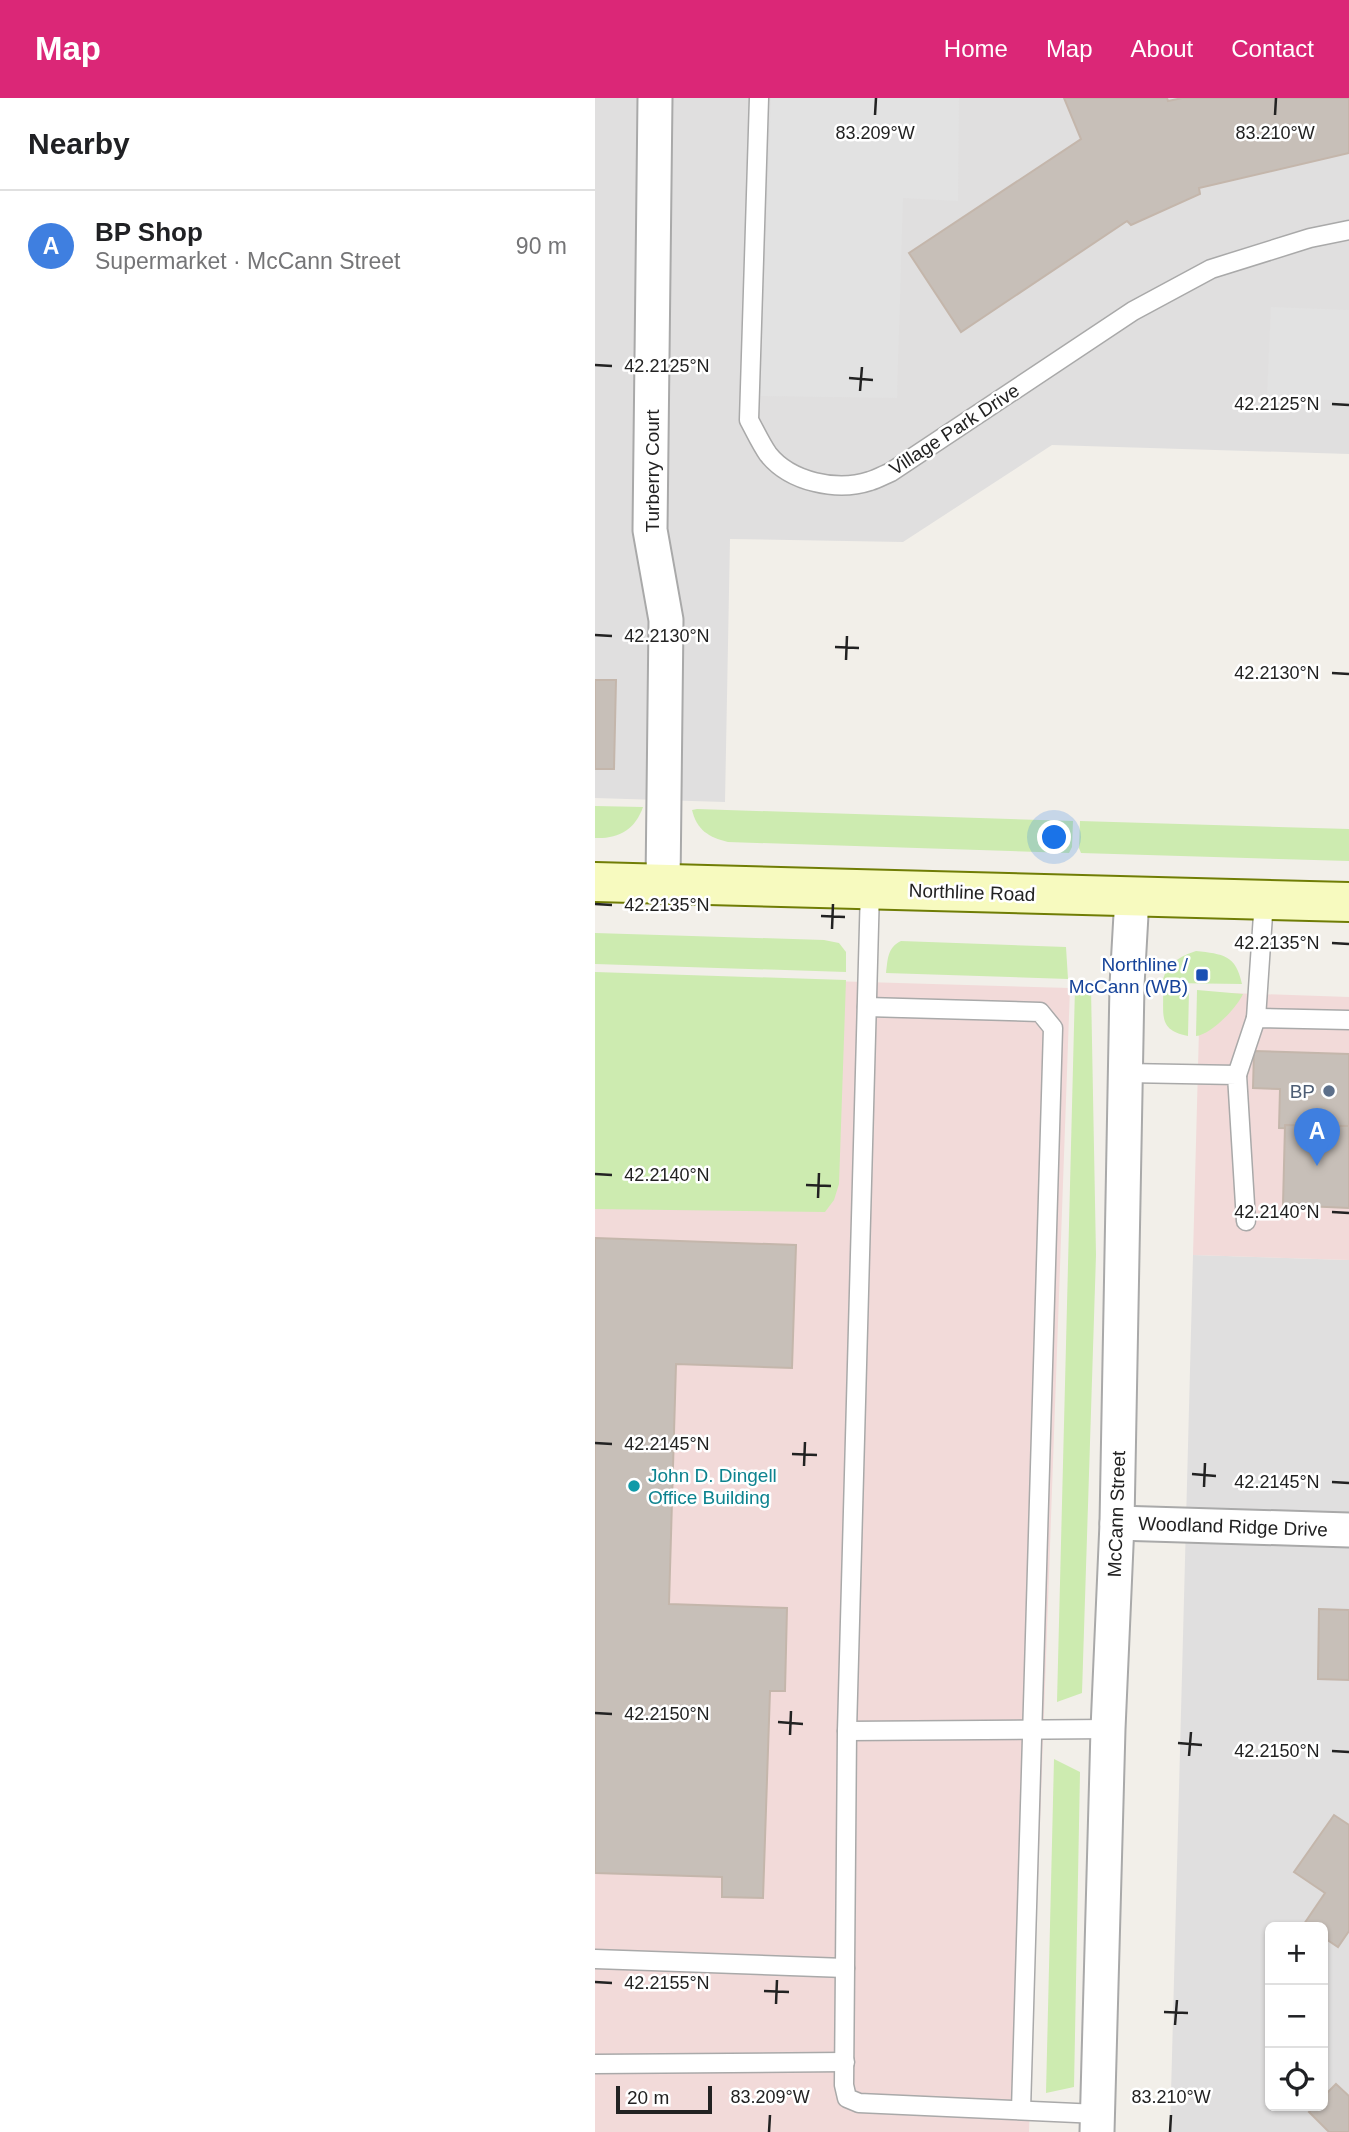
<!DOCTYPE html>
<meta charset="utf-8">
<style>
body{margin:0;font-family:Helvetica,sans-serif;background:#f6f6f6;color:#202124}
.controls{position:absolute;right:21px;bottom:21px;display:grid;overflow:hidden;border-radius:10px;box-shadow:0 2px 5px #0004}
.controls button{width:63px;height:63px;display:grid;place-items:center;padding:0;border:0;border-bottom:2px solid #e0e0e0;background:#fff;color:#202124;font:35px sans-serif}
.scale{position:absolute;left:21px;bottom:18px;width:96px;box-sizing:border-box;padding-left:7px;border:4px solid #222;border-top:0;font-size:19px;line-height:24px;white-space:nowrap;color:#222;-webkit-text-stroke:5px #fff;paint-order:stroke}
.you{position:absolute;left:460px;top:740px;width:24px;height:24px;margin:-18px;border:5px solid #fff;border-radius:50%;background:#1a73e8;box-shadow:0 0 0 10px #1a73e833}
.badge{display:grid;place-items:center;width:46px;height:46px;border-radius:50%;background:#db2777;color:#fff;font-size:23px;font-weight:700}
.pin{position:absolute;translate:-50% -58px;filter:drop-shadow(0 2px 4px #0008)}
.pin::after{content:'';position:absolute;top:37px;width:24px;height:21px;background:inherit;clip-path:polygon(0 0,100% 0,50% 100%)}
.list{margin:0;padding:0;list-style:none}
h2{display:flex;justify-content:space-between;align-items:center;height:91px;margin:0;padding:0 28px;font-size:30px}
h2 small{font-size:23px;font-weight:400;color:#757577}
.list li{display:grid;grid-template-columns:46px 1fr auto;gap:21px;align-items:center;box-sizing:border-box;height:112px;padding:0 28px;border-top:2px solid #e0e0e0}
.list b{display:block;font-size:26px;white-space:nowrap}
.list p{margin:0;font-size:23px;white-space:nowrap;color:#757577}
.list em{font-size:23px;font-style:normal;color:#757577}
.icon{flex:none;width:38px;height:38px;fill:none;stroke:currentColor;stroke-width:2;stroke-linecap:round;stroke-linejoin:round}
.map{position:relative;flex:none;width:754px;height:2034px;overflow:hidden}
header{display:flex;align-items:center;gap:42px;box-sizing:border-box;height:98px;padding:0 35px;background:#db2777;color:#fff}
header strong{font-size:33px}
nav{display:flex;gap:38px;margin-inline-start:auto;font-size:24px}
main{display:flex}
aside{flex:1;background:#fff}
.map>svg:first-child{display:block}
.residential{fill:#e0dfdf;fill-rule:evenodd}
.commercial{fill:#f2dad9}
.grass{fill:#cdebb0}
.parking{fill:#e2e2e2}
.building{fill:#c7bfb8;stroke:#c4b6ab;stroke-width:2}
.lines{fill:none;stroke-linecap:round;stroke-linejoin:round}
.service-casing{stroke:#a9a9a9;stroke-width:21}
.minor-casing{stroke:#a9a9a9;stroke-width:37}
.secondary-casing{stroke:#707d05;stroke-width:42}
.service{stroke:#fff;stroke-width:18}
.minor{stroke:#fff;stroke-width:33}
.secondary{stroke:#f7fabf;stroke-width:38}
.ticks{fill:none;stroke:#222;stroke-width:2.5}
.transit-dot{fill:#1a4fb4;stroke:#fff;stroke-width:2.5}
.service-dot{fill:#5c6f8a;stroke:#fff;stroke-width:2.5}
.culture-dot{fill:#0f9aa8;stroke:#fff;stroke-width:2.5}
.labels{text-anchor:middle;stroke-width:5;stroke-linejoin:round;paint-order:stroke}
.street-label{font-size:19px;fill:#222;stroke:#fff}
.transit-label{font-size:19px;fill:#164399;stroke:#fff;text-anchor:end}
.service-label{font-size:19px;fill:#4e5e75;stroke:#fff;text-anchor:end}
.culture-label{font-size:19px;fill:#0d838f;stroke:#fff;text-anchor:start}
.ticks-label{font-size:18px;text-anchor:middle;fill:#222;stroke:#fff;stroke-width:5;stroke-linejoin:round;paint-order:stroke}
</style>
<header>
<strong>Map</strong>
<nav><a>Home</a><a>Map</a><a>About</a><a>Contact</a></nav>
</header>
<main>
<aside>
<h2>Nearby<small></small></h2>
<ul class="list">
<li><span class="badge" style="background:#3f7fe0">A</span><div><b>BP Shop</b><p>Supermarket · McCann Street</p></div><em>90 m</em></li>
</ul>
</aside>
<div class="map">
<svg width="754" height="2034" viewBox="0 0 754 2034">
<rect width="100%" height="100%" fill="#f2efe9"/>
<g class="residential">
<path d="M0,0H754V356L457,347L308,444L135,441L130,704L0,700Z"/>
<path d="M598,1157L754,1162V2034H575ZM675,1829H728V2008H675Z"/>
</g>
<g class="commercial">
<path d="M0,876L475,890L434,2034H0Z"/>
<path d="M605,894L754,899V1162L598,1157Z"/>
</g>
<g class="grass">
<path d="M0,708L48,709C40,732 23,741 0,740Z"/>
<path d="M102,711L478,723L477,749L474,755L133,744C113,739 102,732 97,712Z"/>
<path d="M485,723L754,731V763L486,755L484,750Z"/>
<path d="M0,835L229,842L244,845L251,854V874L0,866Z"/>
<path d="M306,843L471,849L473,881L291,875C293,861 292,850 306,843Z"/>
<path d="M601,853C628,856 641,857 647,886L574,885L568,882C572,865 586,858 601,853Z"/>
<path d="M0,874L251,882L244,1086L239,1102L230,1114L0,1111Z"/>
<path d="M480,889L496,890L501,1157L487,1595L462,1604Z"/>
<path d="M573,892H594L593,938C563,932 569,918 568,893Z"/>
<path d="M602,892L648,896C642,910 615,937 601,938Z"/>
<path d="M459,1661L485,1674L479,1989L451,1995Z"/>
</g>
<g class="parking">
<path d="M176,0H364L363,103L308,100L302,300L165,298Z"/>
<path d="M676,209L754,212V303L672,299Z"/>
</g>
<g class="building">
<path d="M469,0H572L573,3L587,0H754V55L604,90L605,96L536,127L532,123L366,234L314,155L486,41Z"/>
<path d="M0,582H21L19,671H0Z"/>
<path d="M659,953L754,956V1032L684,1030L685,991L658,990Z"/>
<path d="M690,1027L754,1028V1110L688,1107Z"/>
<path d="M0,1140L201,1147L197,1270L81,1266L74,1506L192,1510L190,1593H175L168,1800L127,1799V1779L0,1775Z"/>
<path d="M724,1511L754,1512V1582L723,1581Z"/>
<path d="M739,1717L754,1727V1833L743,1849L728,1839V1829H713L709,1826L730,1795L699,1774Z"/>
<path d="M741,1986L754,1998V2034H734L714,2014L720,2008H728V1999Z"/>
</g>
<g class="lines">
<defs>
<g id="service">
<path d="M164,0L154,322C160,333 166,346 173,356C195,384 242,394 275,383C282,381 289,377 296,374L538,213L616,171L715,140L754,132"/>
<path d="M275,791L252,1633L249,1987L252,2000L264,2005L503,2016"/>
<path d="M272,909L445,914L458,930L426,2012"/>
<path d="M661,920L669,802"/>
<path d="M531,975L642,977L651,1123"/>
<path d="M642,977L661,920L754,922"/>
<path d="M252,1633L513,1631"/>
<path d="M0,1861L250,1870"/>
<path d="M0,1966L250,1964"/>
</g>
<g id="minor">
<path d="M60,0L55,432L71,522L68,786"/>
<path d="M522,1425L754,1432"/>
<path d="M502,2034L513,1631L522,1425L532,887L537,799"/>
</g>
<path id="secondary" d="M0,784L754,804"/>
</defs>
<use href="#service" class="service-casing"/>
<use href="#minor" class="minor-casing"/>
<use href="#secondary" class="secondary-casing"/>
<use href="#service" class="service"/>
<use href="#minor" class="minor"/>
<use href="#secondary" class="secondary"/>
</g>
<path class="ticks" d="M280,17L281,0M680,17L681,0M0,267L17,268M254,280L278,282M265,293L267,269M737,306L754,307M0,537L17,538M240,549L264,550M251,562L252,538M737,575L754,576M0,806L17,807M226,818L250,819M237,831L238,806M737,845L754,846M0,1076L17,1077M211,1087L236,1088M223,1100L224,1075M737,1114L754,1115M0,1345L17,1346M197,1356L222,1357M209,1368L210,1344M597,1376L621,1378M737,1384L754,1385M609,1389L610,1365M0,1615L17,1616M183,1624L208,1626M195,1637L196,1613M583,1645L607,1647M737,1653L754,1654M594,1658L596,1634M0,1884L17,1885M169,1893L194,1894M181,1906L182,1882M569,1914L593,1915M580,1927L582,1902M174,2034L175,2017M575,2034L576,2017"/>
<rect class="transit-dot" x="600" y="870" width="14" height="14" rx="3.5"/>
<circle class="service-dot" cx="734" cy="993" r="7"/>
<circle class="culture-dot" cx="39" cy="1388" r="7"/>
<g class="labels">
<g class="street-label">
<text transform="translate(359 331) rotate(-33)" y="7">Village Park Drive</text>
<text transform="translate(57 373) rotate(-90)" y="7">Turberry Court</text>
<text transform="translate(377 794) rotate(2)" y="7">Northline Road</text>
<text transform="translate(521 1416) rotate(-88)" y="7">McCann Street</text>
<text transform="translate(638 1428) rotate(2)" y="7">Woodland Ridge Drive</text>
</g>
<g class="transit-label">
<text x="593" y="873">Northline /<tspan x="593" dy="22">McCann (WB)</tspan></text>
</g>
<g class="service-label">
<text x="720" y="1000">BP</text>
</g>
<g class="culture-label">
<text x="53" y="1384">John D. Dingell<tspan x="53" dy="22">Office Building</tspan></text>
</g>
</g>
<g class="ticks-label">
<text x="280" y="41">83.209°W</text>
<text x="680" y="41">83.210°W</text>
<text x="72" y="274">42.2125°N</text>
<text x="682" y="312">42.2125°N</text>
<text x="72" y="544">42.2130°N</text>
<text x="682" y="581">42.2130°N</text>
<text x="72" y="813">42.2135°N</text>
<text x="682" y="851">42.2135°N</text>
<text x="72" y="1083">42.2140°N</text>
<text x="682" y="1120">42.2140°N</text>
<text x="72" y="1352">42.2145°N</text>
<text x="682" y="1390">42.2145°N</text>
<text x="72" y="1622">42.2150°N</text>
<text x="682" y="1659">42.2150°N</text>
<text x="72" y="1891">42.2155°N</text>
<text x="175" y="2005">83.209°W</text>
<text x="576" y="2005">83.210°W</text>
</g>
</svg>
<div class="controls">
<button>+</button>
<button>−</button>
<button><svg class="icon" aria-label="locate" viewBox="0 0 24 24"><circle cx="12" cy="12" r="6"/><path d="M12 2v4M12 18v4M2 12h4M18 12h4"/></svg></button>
</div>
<div class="scale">20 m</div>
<div class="you"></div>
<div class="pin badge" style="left:722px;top:1068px;background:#3f7fe0">A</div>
</div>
</main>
